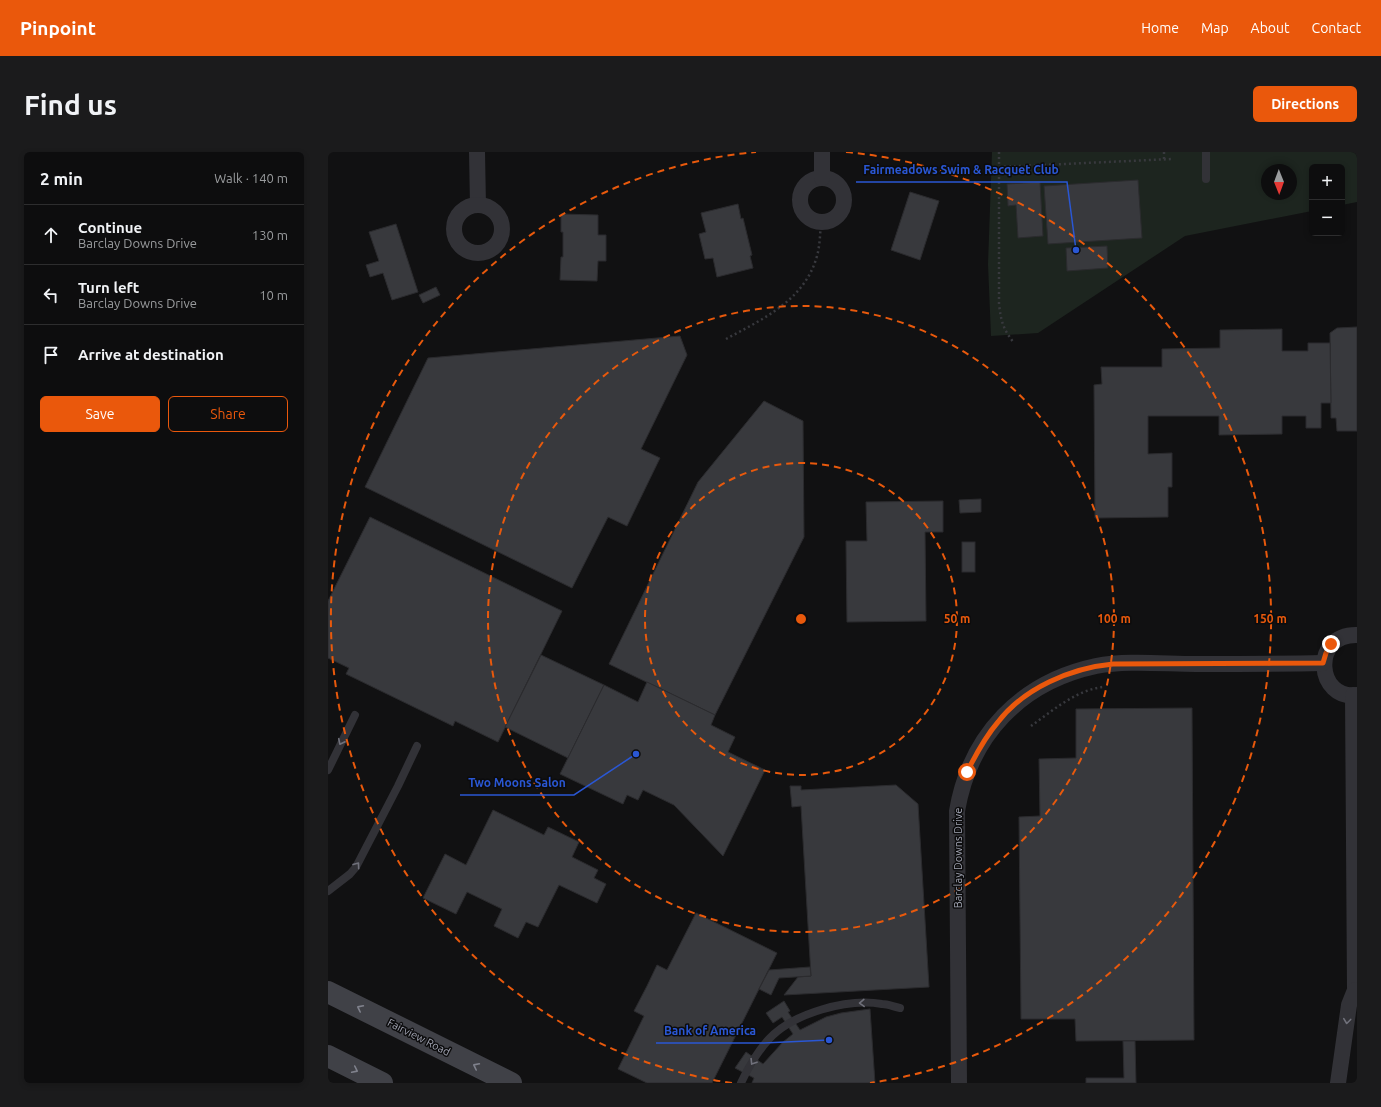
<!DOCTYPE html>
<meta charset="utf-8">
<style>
body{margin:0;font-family:Ubuntu,sans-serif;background:#1b1b1c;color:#f1f3f6}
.controls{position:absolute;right:12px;top:12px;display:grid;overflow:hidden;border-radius:6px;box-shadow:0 2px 6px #0003}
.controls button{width:36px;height:36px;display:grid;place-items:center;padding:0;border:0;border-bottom:1px solid #2d2d2e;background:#0d0d0e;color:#f1f3f6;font:20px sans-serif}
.compass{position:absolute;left:933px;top:12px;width:36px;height:36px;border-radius:50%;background:#0d0d0e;box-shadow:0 2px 6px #0003;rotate:179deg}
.stop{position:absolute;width:12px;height:12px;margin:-9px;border:3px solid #ea580c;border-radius:50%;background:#fff}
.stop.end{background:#ea580c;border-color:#fff;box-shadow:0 1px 4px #0008}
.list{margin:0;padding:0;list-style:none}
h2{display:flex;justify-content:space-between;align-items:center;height:52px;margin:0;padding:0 16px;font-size:17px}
h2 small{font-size:13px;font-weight:400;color:#9a9c9e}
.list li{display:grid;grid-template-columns:26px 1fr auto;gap:12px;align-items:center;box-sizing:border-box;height:60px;padding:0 16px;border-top:1px solid #2d2d2e}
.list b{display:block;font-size:15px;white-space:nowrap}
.list p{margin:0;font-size:13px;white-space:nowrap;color:#9a9c9e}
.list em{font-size:13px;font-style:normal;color:#9a9c9e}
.actions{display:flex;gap:8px;padding:12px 16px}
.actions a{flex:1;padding:9px 0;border:1px solid #ea580c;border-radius:6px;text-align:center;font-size:14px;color:#ea580c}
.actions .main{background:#ea580c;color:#fff}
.icon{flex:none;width:22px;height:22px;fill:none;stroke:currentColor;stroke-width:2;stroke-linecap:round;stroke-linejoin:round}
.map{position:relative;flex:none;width:1029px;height:931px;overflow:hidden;border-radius:6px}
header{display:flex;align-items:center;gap:24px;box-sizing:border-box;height:56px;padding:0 20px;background:#ea580c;color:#fff}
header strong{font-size:19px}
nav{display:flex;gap:22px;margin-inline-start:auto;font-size:14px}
.intro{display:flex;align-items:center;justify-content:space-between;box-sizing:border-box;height:96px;padding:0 24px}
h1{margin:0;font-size:28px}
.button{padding:10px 18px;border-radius:6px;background:#ea580c;color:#fff;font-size:14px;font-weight:700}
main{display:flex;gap:24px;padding:0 24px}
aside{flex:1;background:#0d0d0e;border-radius:6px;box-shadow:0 2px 6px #0003}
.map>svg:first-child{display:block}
.green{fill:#1d251f;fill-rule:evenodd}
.building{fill:#38393d;stroke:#2b2b2e}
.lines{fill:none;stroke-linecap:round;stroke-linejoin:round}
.path{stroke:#38393e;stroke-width:2.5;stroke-dasharray:2 3;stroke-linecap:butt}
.service{stroke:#323237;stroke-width:8}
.minor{stroke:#323237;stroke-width:16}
.secondary{stroke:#404147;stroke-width:22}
.oneway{stroke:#70717b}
.oneway2{stroke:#80828d}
.route{stroke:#ea580c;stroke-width:5}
.ring{fill:none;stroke:#e8590c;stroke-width:2;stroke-dasharray:7 5}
.labels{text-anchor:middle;stroke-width:3;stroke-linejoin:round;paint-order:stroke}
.street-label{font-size:11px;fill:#a2a5b3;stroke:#0c0c0d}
.centre{fill:#e8590c;stroke:#0c0c0d;stroke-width:2}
.ring-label{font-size:12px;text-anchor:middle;font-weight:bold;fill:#e8590c;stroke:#0c0c0d;stroke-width:3;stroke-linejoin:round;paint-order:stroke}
.leader{fill:none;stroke:#2a57d4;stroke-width:1.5}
.callout-dot{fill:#2a57d4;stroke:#0c0c0d;stroke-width:1.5}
.callout-label{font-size:12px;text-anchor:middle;font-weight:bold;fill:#2a57d4;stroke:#0c0c0d;stroke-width:3;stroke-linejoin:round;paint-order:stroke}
</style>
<header>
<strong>Pinpoint</strong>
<nav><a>Home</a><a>Map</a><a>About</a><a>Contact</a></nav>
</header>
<div class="intro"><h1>Find us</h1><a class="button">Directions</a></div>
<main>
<aside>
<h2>2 min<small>Walk · 140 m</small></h2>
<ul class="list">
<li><svg class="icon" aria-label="ahead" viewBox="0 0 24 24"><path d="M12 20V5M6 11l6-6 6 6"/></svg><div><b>Continue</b><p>Barclay Downs Drive</p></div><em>130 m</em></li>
<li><svg class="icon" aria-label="left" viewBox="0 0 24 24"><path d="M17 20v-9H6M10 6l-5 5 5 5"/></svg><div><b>Turn left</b><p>Barclay Downs Drive</p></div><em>10 m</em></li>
<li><svg class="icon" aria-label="arrive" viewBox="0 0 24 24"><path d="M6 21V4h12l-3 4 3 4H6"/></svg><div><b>Arrive at destination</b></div></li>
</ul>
<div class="actions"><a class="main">Save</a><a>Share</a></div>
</aside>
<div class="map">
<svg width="1029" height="931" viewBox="0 0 1029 931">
<rect width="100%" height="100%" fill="#111112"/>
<path class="green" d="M664,0H1029V50L1014,53V15H984V59L857,84L710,181L663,184L660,112ZM939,18H963V42H939Z"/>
<g class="building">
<path d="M810,28L814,86L720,92L716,34Z"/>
<path d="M712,30L715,84L690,86L688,53L680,54L679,32Z"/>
<path d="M582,40L611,49L592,108L563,98Z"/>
<path d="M410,52L413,67L415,66L424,103L422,104L425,116L389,125L385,106L377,107L371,82L378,80L373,61Z"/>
<path d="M233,62L270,63V83H278V109H270L269,129L232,128L233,105H235V80H233Z"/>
<path d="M68,72L90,140L64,148L55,121L42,125L38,113L51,109L41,80Z"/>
<path d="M779,94L780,116L739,119L738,96Z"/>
<path d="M108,135L112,143L95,151L91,143Z"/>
<path d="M1029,175V279H1009L1008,266H1003L1002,181L1009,176Z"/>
<path d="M954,177V199H980V191H1002L1003,251H993V276H978V264H954V282L891,283V264H820V302L844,301V335H840V365L767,366L766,233L774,232L773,215H834V197L892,196V178Z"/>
<path d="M352,184L359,203L313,297L332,306L299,374L280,365L244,436L37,335L100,206Z"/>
<path d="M436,249L475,269L476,385L387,563L281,512L370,330Z"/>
<path d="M653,347V360L632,361L631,348Z"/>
<path d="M615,349V380H597L598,469L519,470L518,389H539L538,350Z"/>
<path d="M42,365L234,459L170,590L127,569L125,574L18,522L21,516L0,506V449Z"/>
<rect x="634" y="390" width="13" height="30"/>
<path d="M213,503L276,533L240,606L177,575Z"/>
<path d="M319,530L387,563L383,573L407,585L400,600L437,618L395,704L346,653L315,638L310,648L299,643L295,652L232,622L276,533L310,550Z"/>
<path d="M864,556L866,888L748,889L747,867H693L691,665L712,664L711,607L748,606V557Z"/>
<path d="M568,633L590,652L601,835L456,843L470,825L483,824L473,654L464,655L462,634H473V638Z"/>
<path d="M165,658L216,683L220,675L251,690L244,705L270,718L266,726L278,732L269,751L231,733L210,775L198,770L190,786L166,774L174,757L139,740L128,762L95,746L117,702L138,713Z"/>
<path d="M368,761L449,801L384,931H319L290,917L316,864L306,859L319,834L329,813L339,818Z"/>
<path d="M482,815L483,824L451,826L443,843L431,837L441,818Z"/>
<path d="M456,849L462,859L460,860L472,878L498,865L513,861L542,857L547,931H424L426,926L407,916L418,900L435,912L455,890L465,882L454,865L445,871L438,861Z"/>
<path d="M795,889H807L808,931H758V926H796Z"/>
</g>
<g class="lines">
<g class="path">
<path d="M671,0V152C673,169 675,177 686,191"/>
<path d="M836,0V7"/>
<path d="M671,15L844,7"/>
<path d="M398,187C435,167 477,148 489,104C492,93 492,82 493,70"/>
<path d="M703,574C724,559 748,538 775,535"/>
</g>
<g class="service">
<path d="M878,0V27"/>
<path d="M0,618L27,563"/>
<path d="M0,739L22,722L28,715L70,634L89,594"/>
<path d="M413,931C420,916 430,899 441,887C465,861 520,846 554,852C560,852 566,855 572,856"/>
</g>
<g class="minor">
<path d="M149,0L150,53"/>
<circle cx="494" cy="48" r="22"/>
<path d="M494,26V0"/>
<circle cx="150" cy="77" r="24"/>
<path d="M1029,483C982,482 989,549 1029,543"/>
<path d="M1025,543L1027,838"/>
<path d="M631,931L629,659C642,583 693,530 768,514C799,508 837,512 868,512C911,512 953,512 995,511"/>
<path d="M1010,931L1021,853L1027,838L1029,845"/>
</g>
<g class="secondary">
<path d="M0,840L183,931"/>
<path d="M0,904L54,931"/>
</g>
</g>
<defs><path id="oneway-chevron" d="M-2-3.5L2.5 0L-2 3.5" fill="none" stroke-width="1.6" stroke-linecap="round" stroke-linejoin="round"/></defs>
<g class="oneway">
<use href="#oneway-chevron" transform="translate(13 590) rotate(116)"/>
<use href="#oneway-chevron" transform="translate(29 713) rotate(-54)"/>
<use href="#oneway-chevron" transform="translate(534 851) rotate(178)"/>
<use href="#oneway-chevron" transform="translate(1019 869) rotate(97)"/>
<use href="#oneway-chevron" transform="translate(425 910) rotate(122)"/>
</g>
<g class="oneway2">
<use href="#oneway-chevron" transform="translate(32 856) rotate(-153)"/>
<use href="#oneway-chevron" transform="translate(148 914) rotate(-153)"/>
<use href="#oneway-chevron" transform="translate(27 918) rotate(26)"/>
</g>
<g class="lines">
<path class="route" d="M639,620C648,602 657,585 670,570C696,536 743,516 785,512L995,511L998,501L1003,492"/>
</g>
<g class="ring">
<circle cx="473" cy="467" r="156"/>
<circle cx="473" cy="467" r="313"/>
<path d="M404 931A469 469 0 0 1 428 0M518 0A469 469 0 0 1 542 931"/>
</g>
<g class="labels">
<g class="street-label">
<text transform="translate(630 706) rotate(-90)" y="4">Barclay Downs Drive</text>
<text transform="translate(91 885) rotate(27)" y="4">Fairview Road</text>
</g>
</g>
<circle cx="473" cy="467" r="6" class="centre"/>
<g class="ring-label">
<text x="629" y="471">50 m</text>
<text x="786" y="471">100 m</text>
<text x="942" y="471">150 m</text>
</g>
<path class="leader" d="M748 98L739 30H528M308 602L246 643H132M501 888L436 891H328"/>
<g class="callout-dot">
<circle cx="748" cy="98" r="4"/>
<circle cx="308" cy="602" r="4"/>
<circle cx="501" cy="888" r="4"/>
</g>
<g class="callout-label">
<text x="633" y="22">Fairmeadows Swim &amp; Racquet Club</text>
<text x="189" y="635">Two Moons Salon</text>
<text x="382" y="883">Bank of America</text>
</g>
</svg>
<div class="controls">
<button>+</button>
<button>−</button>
</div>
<svg class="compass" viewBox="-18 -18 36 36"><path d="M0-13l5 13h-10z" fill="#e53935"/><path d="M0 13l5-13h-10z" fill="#9a9c9e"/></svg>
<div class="stop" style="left:639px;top:620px"></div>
<div class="stop end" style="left:1003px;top:492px"></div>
</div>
</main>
